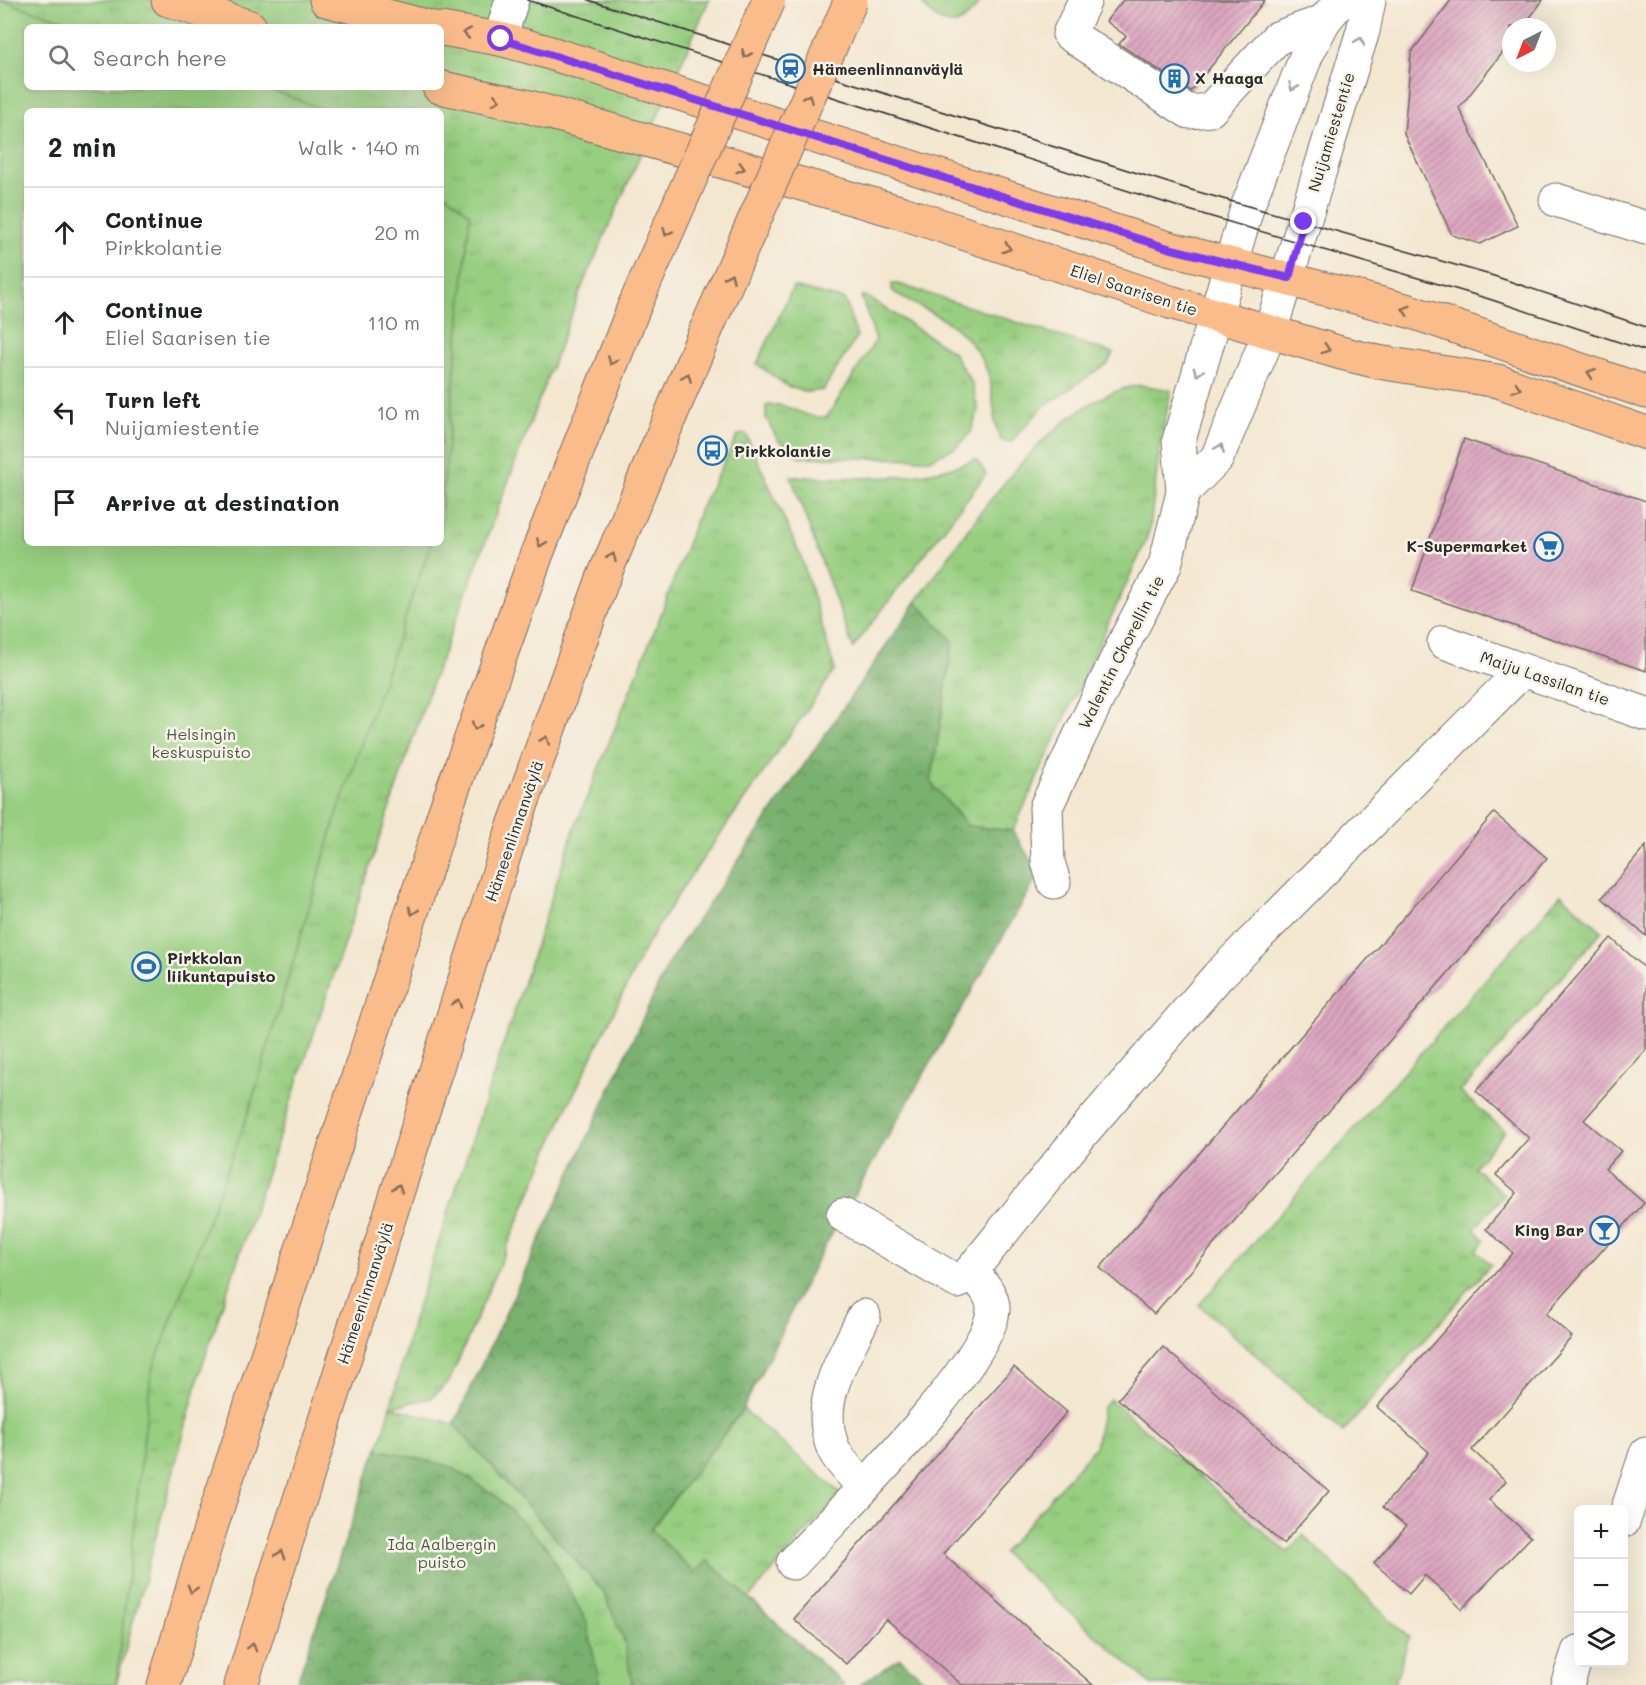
<!DOCTYPE html>
<meta charset="utf-8">
<style>
body{margin:0;font-family:Mali,sans-serif;background:#f2f2f2;color:#202124}
.controls{position:absolute;right:18px;bottom:18px;display:grid;overflow:hidden;border-radius:9px;box-shadow:0 6px 24px #0002}
.controls button{width:54px;height:54px;display:grid;place-items:center;padding:0;border:0;border-bottom:2px solid #e0e0e0;background:#fff;color:#202124;font:30px sans-serif}
.compass{position:absolute;left:1502px;top:18px;width:54px;height:54px;border-radius:50%;background:#fff;box-shadow:0 6px 24px #0002;rotate:222deg}
.stop{position:absolute;width:18px;height:18px;margin:-14px;border:4px solid #7c3aed;border-radius:50%;background:#fff}
.stop.end{background:#7c3aed;border-color:#fff;box-shadow:0 2px 6px #0008}
.list{margin:0;padding:0;list-style:none}
h2{display:flex;justify-content:space-between;align-items:center;height:78px;margin:0;padding:0 24px;font-size:26px}
h2 small{font-size:20px;font-weight:400;color:#757577}
.list li{display:grid;grid-template-columns:39px 1fr auto;gap:18px;align-items:center;box-sizing:border-box;height:90px;padding:0 24px;border-top:2px solid #e0e0e0}
.list b{display:block;font-size:22px;white-space:nowrap}
.list p{margin:0;font-size:20px;white-space:nowrap;color:#757577}
.list em{font-size:20px;font-style:normal;color:#757577}
.icon{flex:none;width:33px;height:33px;fill:none;stroke:currentColor;stroke-width:2;stroke-linecap:round;stroke-linejoin:round}
.map{position:relative;flex:none;width:1646px;height:1685px;overflow:hidden}
.search{position:absolute;background:#fff;box-shadow:0 6px 24px #0002;left:24px;top:24px;width:420px;height:66px;display:flex;align-items:center;gap:15px;box-sizing:border-box;padding:0 21px;border-radius:9px;color:#757577;font-size:22px}
.panel{position:absolute;background:#fff;box-shadow:0 6px 24px #0002;left:24px;top:108px;width:420px;height:438px;border-radius:9px}
.map>svg:first-child{display:block}
.grass{fill:url(#grass-tufts);stroke:#617c56;stroke-width:1.5;fill-rule:evenodd}
.forest{fill:url(#forest-crowns);stroke:#526e4c;stroke-width:1.5}
.garden{fill:#97ce80;stroke:#617c56;stroke-width:1.5}
.building{fill:url(#building-hatch)}
.lines{fill:none;stroke-linecap:round;stroke-linejoin:round}
.minor-casing{stroke:#716d65;stroke-width:35}
.major-casing{stroke:#716d65;stroke-width:35}
.highway-casing{stroke:#716d65;stroke-width:35}
.minor{stroke:#fff;stroke-width:33}
.major{stroke:#fabc8b;stroke-width:33}
.highway{stroke:#fabc8b;stroke-width:33}
.tram{stroke:#2b2b2b;stroke-width:1.5}
.highway-bridge-casing{stroke:#716d65;stroke-width:35;stroke-linecap:butt}
.highway-bridge{stroke:#fabc8b;stroke-width:33}
.oneway{stroke:#886c56}
.oneway2{stroke:#a0a0a0}
.route{stroke:#7c3aed;stroke-width:8}
.labels{text-anchor:middle;stroke-width:5;stroke-linejoin:round;paint-order:stroke}
.poi-label{font-size:16px;font-weight:bold;fill:#2b2b2b;stroke:#f7f3e8;text-anchor:start}
.street-label{font-size:16px;fill:#2b2b2b;stroke:#f7f3e8}
.park-label{font-size:16px;fill:#4b5c44;stroke:#f7f3e8}
</style>
<div class="map">
<svg width="1646" height="1685" viewBox="0 0 1646 1685">
<defs>
<pattern id="grass-tufts" width="24" height="20" patternUnits="userSpaceOnUse" patternTransform="scale(1.5)"><rect width="24" height="20" fill="#97ce80"/><path d="M3 7l-1-3M5 7V3M7 7l1-3M15 17l-1-3M17 17v-4M19 17l1-3" fill="none" stroke="#82b16f"/></pattern>
<pattern id="forest-crowns" width="20" height="18" patternUnits="userSpaceOnUse" patternTransform="scale(1.5)"><rect width="20" height="18" fill="#79b16e"/><path d="M2 6a3 3 0 1 1 6 0M12 15a3 3 0 1 1 6 0" fill="none" stroke="#63905b"/></pattern>
<pattern id="building-hatch" width="6" height="6" patternUnits="userSpaceOnUse" patternTransform="scale(1.5)"><rect width="6" height="6" fill="#dca6c0"/><path d="M-1 1l2-2M0 6l6-6M5 7l2-2" fill="none" stroke="#b3879c"/></pattern>
</defs>
<rect width="100%" height="100%" fill="#f7f3e8"/>
<filter id="ink" filterUnits="userSpaceOnUse"><feTurbulence type="fractalNoise" baseFrequency=".0167" numOctaves="2"/><feDisplacementMap in="SourceGraphic" scale="12" xChannelSelector="R" yChannelSelector="G"/><feConvolveMatrix kernelMatrix="1 2 1 2 8 2 1 2 1" color-interpolation-filters="sRGB"/></filter>
<filter id="wash" filterUnits="userSpaceOnUse"><feTurbulence type="fractalNoise" baseFrequency=".008" numOctaves="4" result="noise"/><feDisplacementMap in="SourceGraphic" scale="24" xChannelSelector="R" yChannelSelector="G"/><feGaussianBlur stdDeviation="1.35" result="paint"/><feColorMatrix in="noise" values="0 0 0 0 0 0 0 0 0 0 0 0 0 0 0 0 0 1.4 0 .05"/><feComposite in="paint" operator="in"/></filter>
<g filter="url(#wash)">
<rect width="100%" height="100%" fill="#f3e7d0"/>
<g class="grass">
<path d="M0,0H709L581,289L430,688L201,1369L116,1685H0ZM27,27H441V87H27ZM27,111H441V543H27Z"/>
<path d="M925,0H981C961,30 948,32 923,6Z"/>
<path d="M892,284H898L1113,353L1108,363L1043,407L1011,442L1002,441C989,420 998,388 982,360C971,340 953,323 932,313C918,305 903,301 892,290Z"/>
<path d="M793,287L845,300L857,337L823,390L806,392L787,386L757,364Z"/>
<path d="M861,296H866L952,351L972,383L978,410L971,432L957,447L930,459L800,457L778,440L766,418V406C786,399 805,421 827,417L876,340Z"/>
<path d="M1140,385L1171,390L1160,445L1150,528L1145,543L1013,831L968,826L931,783L953,641L916,602C968,532 1049,398 1140,385Z"/>
<path d="M746,434L801,557L835,670L683,887L647,944L565,1112L449,1382L431,1398L391,1407L454,1424L603,1591L625,1642L694,1573L651,1529L743,1409L840,1493L749,1598L844,1685H447L331,1582L386,1425L414,1317L574,829L658,622L700,509L738,435Z"/>
<path d="M976,459L986,474L853,648L791,477C853,477 917,484 976,459Z"/>
<path d="M1561,894L1602,931L1460,1092L1505,1131L1474,1167L1504,1195L1474,1229L1485,1240L1476,1251L1491,1264L1343,1432L1199,1305Z"/>
<path d="M1110,1399L1287,1552L1303,1535L1409,1638L1394,1685H1152L1003,1553L1095,1447L1103,1407Z"/>
</g>
<g class="forest">
<path d="M916,602L953,641L931,783L968,826L1013,831L1039,874L817,1260L743,1409L651,1529L694,1573L707,1560L838,1679L831,1685H632L625,1643L603,1591L454,1424L670,960Z"/>
<path d="M377,1449L450,1466L496,1496L546,1546L587,1623L600,1685H296Z"/>
<path d="M900,1658L930,1685H859Z"/>
</g>
<g class="garden">
<path d="M0,0L86,27H27V87H263L328,111H27V543H431L335,820L248,1114L151,1374L116,1685H0Z"/>
<path d="M441,190L470,214L441,514Z"/>
</g>
<g id="blocks">
<g class="building">
<path d="M1123,0H1265L1191,91L1119,44L1126,36L1106,21Z"/>
<path d="M1451,0H1543L1523,27H1511V42L1459,108L1518,226L1480,244L1452,235L1404,134L1411,53Z"/>
<path d="M1464,439L1646,501V671L1412,591Z"/>
<path d="M1494,813L1547,858L1154,1314L1100,1268Z"/>
<path d="M1646,846V936L1602,898Z"/>
<path d="M1611,938L1646,969V1050L1584,1120L1621,1151L1605,1169L1644,1203L1546,1314L1572,1337L1472,1450L1506,1481L1489,1500L1531,1537L1462,1609L1425,1575L1409,1594L1374,1563L1406,1526L1383,1507L1429,1452L1377,1407L1513,1253L1486,1229L1517,1193L1496,1175L1529,1138L1476,1091Z"/>
<path d="M1163,1347L1329,1491L1283,1544L1118,1399Z"/>
<path d="M1014,1367L1067,1412L943,1554L1093,1685H962L886,1619L846,1664L794,1619Z"/>
</g>
</g>
</g>
<g filter="url(#ink)">
<use href="#blocks" fill-opacity="0" stroke="#716d65" stroke-width="1.5"/>
<g class="lines">
<defs>
<g id="minor">
<path d="M1085,0L1069,34L1189,112L1210,110L1277,38L1324,21"/>
<path d="M500,39L512,0"/>
<path d="M1556,200L1646,228"/>
<path d="M1183,492L1217,458L1270,332L1363,31L1369,0"/>
<path d="M1444,642L1646,714"/>
<path d="M1054,882L1048,862L1046,807L1128,635L1165,565L1183,492L1179,440L1248,205L1307,54L1324,21L1341,0"/>
<path d="M843,1215L958,1282L971,1271L1085,1130L1218,976L1522,671"/>
<path d="M863,1486C854,1475 840,1463 834,1450C813,1402 844,1359 864,1316"/>
<path d="M1624,1520L1646,1454"/>
<path d="M793,1563C836,1516 989,1365 993,1310C994,1295 980,1281 971,1271"/>
<path d="M1567,1685L1578,1652"/>
</g>
<g id="major">
<path d="M168,0L250,27"/>
<path d="M326,0L429,27"/>
<path d="M441,29L500,39L544,51L1168,248L1409,311L1646,392"/>
<path d="M439,87L526,106L900,212L1170,302L1341,353L1378,362L1498,381L1646,433"/>
</g>
<g id="highway">
<path d="M164,1685L209,1533L444,814L536,556L634,307"/>
<path d="M241,1685L511,834L602,581L706,330"/>
</g>
</defs>
<use href="#minor" class="minor-casing"/>
<use href="#major" class="major-casing"/>
<use href="#highway" class="highway-casing"/>
<use href="#minor" class="minor"/>
<use href="#major" class="major"/>
<use href="#highway" class="highway"/>
<g class="tram">
<path d="M527,0L1182,208L1489,299L1646,351"/>
<path d="M588,0L1188,189L1494,276L1646,327"/>
</g>
<defs>
<g id="highway-bridge">
<path d="M634,307L769,0"/>
<path d="M706,330L851,0"/>
</g>
</defs>
<use href="#highway-bridge" class="highway-bridge-casing"/>
<use href="#highway-bridge" class="highway-bridge"/>
</g>
<defs><path id="oneway-chevron" d="M-2-3.5L2.5 0L-2 3.5" fill="none" stroke-width="1.6" stroke-linecap="round" stroke-linejoin="round" transform="scale(1.5)"/></defs>
<g class="oneway">
<use href="#oneway-chevron" transform="translate(467 33) rotate(-170)"/>
<use href="#oneway-chevron" transform="translate(746 54) rotate(114)"/>
<use href="#oneway-chevron" transform="translate(808 98) rotate(-66)"/>
<use href="#oneway-chevron" transform="translate(496 100) rotate(12)"/>
<use href="#oneway-chevron" transform="translate(741 168) rotate(16)"/>
<use href="#oneway-chevron" transform="translate(667 232) rotate(114)"/>
<use href="#oneway-chevron" transform="translate(1007 248) rotate(18)"/>
<use href="#oneway-chevron" transform="translate(730 277) rotate(-66)"/>
<use href="#oneway-chevron" transform="translate(1406 310) rotate(-163)"/>
<use href="#oneway-chevron" transform="translate(1326 349) rotate(17)"/>
<use href="#oneway-chevron" transform="translate(612 361) rotate(111)"/>
<use href="#oneway-chevron" transform="translate(1591 373) rotate(-161)"/>
<use href="#oneway-chevron" transform="translate(687 377) rotate(-67)"/>
<use href="#oneway-chevron" transform="translate(1517 388) rotate(19)"/>
<use href="#oneway-chevron" transform="translate(541 543) rotate(111)"/>
<use href="#oneway-chevron" transform="translate(612 557) rotate(-67)"/>
<use href="#oneway-chevron" transform="translate(476 726) rotate(110)"/>
<use href="#oneway-chevron" transform="translate(545 740) rotate(-70)"/>
<use href="#oneway-chevron" transform="translate(413 911) rotate(108)"/>
<use href="#oneway-chevron" transform="translate(457 1003) rotate(-72)"/>
<use href="#oneway-chevron" transform="translate(398 1188) rotate(-72)"/>
<use href="#oneway-chevron" transform="translate(281 1554) rotate(-72)"/>
<use href="#oneway-chevron" transform="translate(192 1589) rotate(106)"/>
<use href="#oneway-chevron" transform="translate(252 1647) rotate(-73)"/>
</g>
<g class="oneway2">
<use href="#oneway-chevron" transform="translate(1360 41) rotate(-70)"/>
<use href="#oneway-chevron" transform="translate(1293 87) rotate(113)"/>
<use href="#oneway-chevron" transform="translate(1198 372) rotate(106)"/>
<use href="#oneway-chevron" transform="translate(1220 448) rotate(-67)"/>
</g>
</g>
<g class="lines" filter="url(#ink)">
<path class="route" d="M501,39L1168,248L1289,278L1304,222"/>
</g>
<defs>
<symbol id="station-ring" viewBox="-11 -11 22 22"><circle r="9.5" fill="#f7f3e8" stroke="#1f6fb2" stroke-width="1.5"/><path d="M-3-6H3Q5-6 5-4V2Q5 4 3 4L4.5 6H3L1.5 4h-3L-3 6H-4.5L-3 4Q-5 4-5 2V-4Q-5-6-3-6ZM-3.5-4v3h7v-3ZM-3.5 1v1.5H-2V1ZM2 1v1.5H3.5V1Z" fill="#1f6fb2"/></symbol>
<symbol id="building-ring" viewBox="-11 -11 22 22"><circle r="9.5" fill="#f7f3e8" stroke="#1f6fb2" stroke-width="1.5"/><path d="M-4-6H4V6H1V3H-1V6H-4ZM-2.5-4.3h1.7v1.8h-1.7ZM.8-4.3h1.7v1.8H.8ZM-2.5-1h1.7V.8h-1.7ZM.8-1h1.7V.8H.8Z" fill="#1f6fb2"/></symbol>
<symbol id="bus-ring" viewBox="-11 -11 22 22"><circle r="9.5" fill="#f7f3e8" stroke="#1f6fb2" stroke-width="1.5"/><path d="M-5-6H5V4H4V6H2V4H-2V6H-4V4H-5ZM-3.5-4V0h7V-4ZM-3.5 1.2v1.5H-2V1.2ZM2 1.2v1.5H3.5V1.2Z" fill="#1f6fb2"/></symbol>
<symbol id="supermarket-ring" viewBox="-11 -11 22 22"><circle r="9.5" fill="#f7f3e8" stroke="#1f6fb2" stroke-width="1.5"/><path d="M-6-5.5h2.5l.6 2H6L4.5 2H-2.5L-4.4-4H-6ZM-1.5 3.2a1.3 1.3 0 1 0 .1 0ZM3 3.2a1.3 1.3 0 1 0 .1 0Z" fill="#1f6fb2"/></symbol>
<symbol id="stadium-ring" viewBox="-11 -11 22 22"><circle r="9.5" fill="#f7f3e8" stroke="#1f6fb2" stroke-width="1.5"/><path d="M0-5a6.5 5 0 1 0 0 10a6.5 5 0 1 0 0-10ZM-3.5-1.8h7v3.6h-7Z" fill="#1f6fb2"/></symbol>
<symbol id="bar-ring" viewBox="-11 -11 22 22"><circle r="9.5" fill="#f7f3e8" stroke="#1f6fb2" stroke-width="1.5"/><path d="M-6-5H6L.8 .8V4.5H3.5V6h-7V4.5H-.8V.8Z" fill="#1f6fb2"/></symbol>
</defs>
<g fill-rule="evenodd">
<use href="#station-ring" x="774" y="52" width="33" height="33"/>
<use href="#building-ring" x="1158" y="62" width="33" height="33"/>
<use href="#bus-ring" x="696" y="434" width="33" height="33"/>
<use href="#supermarket-ring" x="1532" y="530" width="33" height="33"/>
<use href="#stadium-ring" x="130" y="950" width="33" height="33"/>
<use href="#bar-ring" x="1588" y="1214" width="33" height="33"/>
</g>
<g class="labels">
<g class="poi-label">
<text x="812" y="75">Hämeenlinnanväylä</text>
<text x="1195" y="84">X Haaga</text>
<text x="734" y="457">Pirkkolantie</text>
<text x="1527" y="552" text-anchor="end">K-Supermarket</text>
<text x="167" y="964">Pirkkolan<tspan x="167" dy="18">liikuntapuisto</tspan></text>
<text x="1584" y="1236" text-anchor="end">King Bar</text>
</g>
<g class="street-label">
<text transform="translate(1331 132) rotate(-73)" y="6">Nuijamiestentie</text>
<text transform="translate(1134 290) rotate(18)" y="6">Eliel Saarisen tie</text>
<text transform="translate(1121 652) rotate(-63)" y="6">Walentin Chorellin tie</text>
<text transform="translate(1545 678) rotate(19)" y="6">Maiju Lassilan tie</text>
<text transform="translate(514 831) rotate(-71)" y="6">Hämeenlinnanväylä</text>
<text transform="translate(365 1293) rotate(-72)" y="6">Hämeenlinnanväylä</text>
</g>
<g class="park-label">
<text x="201" y="740">Helsingin<tspan x="201" dy="18">keskuspuisto</tspan></text>
<text x="442" y="1550">Ida Aalbergin<tspan x="442" dy="18">puisto</tspan></text>
</g>
</g>
</svg>
<div class="controls">
<button>+</button>
<button>−</button>
<button><svg class="icon" aria-label="layers" viewBox="0 0 24 24"><path d="M12 4l9 5-9 5-9-5zM3 14l9 5 9-5"/></svg></button>
</div>
<svg class="compass" viewBox="-18 -18 36 36"><path d="M0-13l5 13h-10z" fill="#e53935"/><path d="M0 13l5-13h-10z" fill="#757577"/></svg>
<div class="stop" style="left:501px;top:39px"></div>
<div class="stop end" style="left:1304px;top:222px"></div>
<div class="search"><svg class="icon" aria-label="search" viewBox="0 0 24 24"><circle cx="10" cy="10" r="6"/><path d="M15 15l6 6"/></svg>Search here</div>
<section class="panel">
<h2>2 min<small>Walk · 140 m</small></h2>
<ul class="list">
<li><svg class="icon" aria-label="ahead" viewBox="0 0 24 24"><path d="M12 20V5M6 11l6-6 6 6"/></svg><div><b>Continue</b><p>Pirkkolantie</p></div><em>20 m</em></li>
<li><svg class="icon" aria-label="ahead" viewBox="0 0 24 24"><path d="M12 20V5M6 11l6-6 6 6"/></svg><div><b>Continue</b><p>Eliel Saarisen tie</p></div><em>110 m</em></li>
<li><svg class="icon" aria-label="left" viewBox="0 0 24 24"><path d="M17 20v-9H6M10 6l-5 5 5 5"/></svg><div><b>Turn left</b><p>Nuijamiestentie</p></div><em>10 m</em></li>
<li><svg class="icon" aria-label="arrive" viewBox="0 0 24 24"><path d="M6 21V4h12l-3 4 3 4H6"/></svg><div><b>Arrive at destination</b></div></li>
</ul>
</section>
</div>
